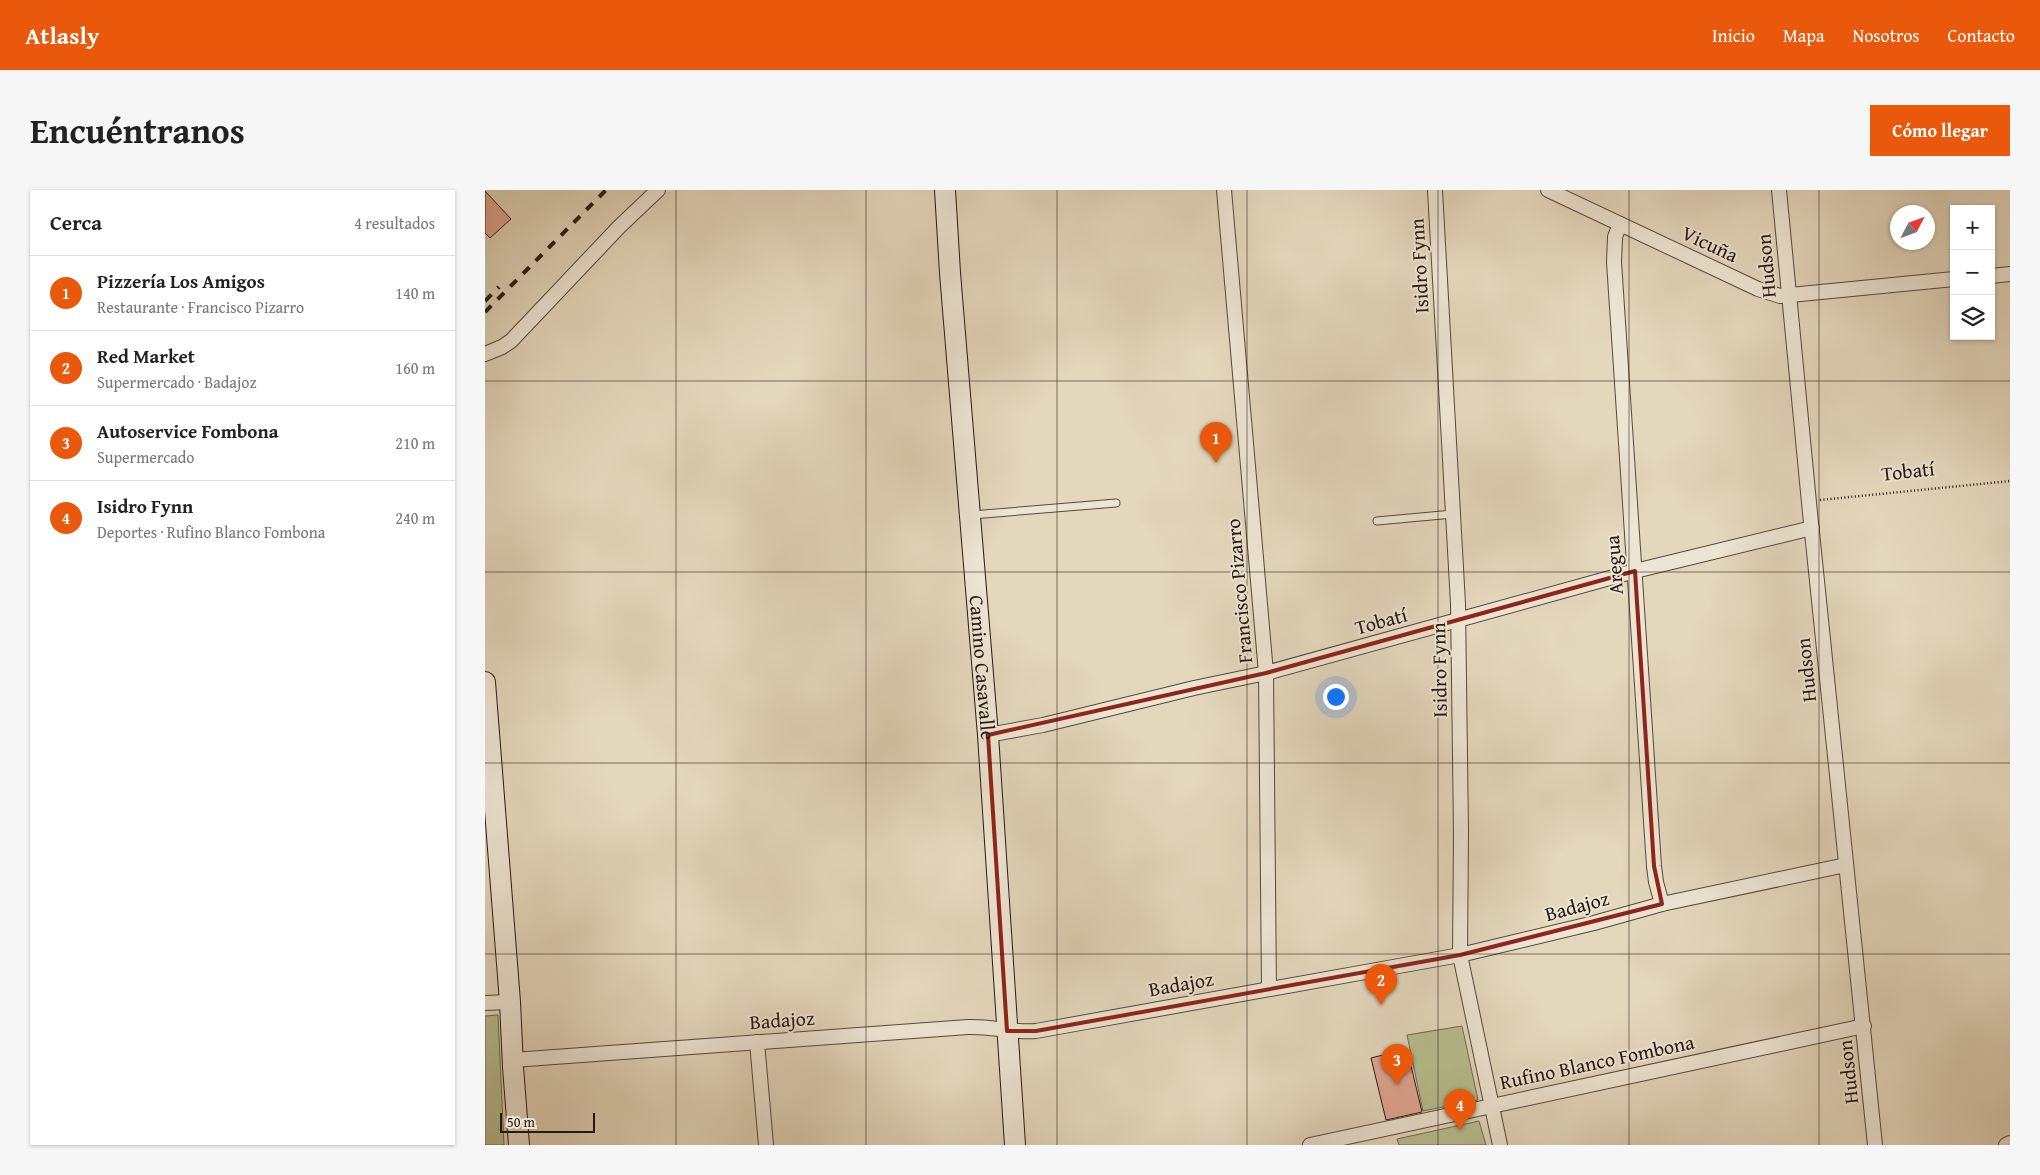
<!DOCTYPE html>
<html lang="es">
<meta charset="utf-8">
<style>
body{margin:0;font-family:"Gentium Book Plus",serif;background:#f6f6f6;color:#222}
.controls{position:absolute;right:15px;top:15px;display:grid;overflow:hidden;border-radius:0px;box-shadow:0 1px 4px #0004}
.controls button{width:45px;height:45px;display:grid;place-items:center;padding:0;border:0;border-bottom:1px solid #e0e0e0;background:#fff;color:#222;font:25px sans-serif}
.compass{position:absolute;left:1405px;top:15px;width:45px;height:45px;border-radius:50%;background:#fff;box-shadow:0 1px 4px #0004;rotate:49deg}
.scale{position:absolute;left:15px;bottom:12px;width:95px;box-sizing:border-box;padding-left:5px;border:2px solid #271810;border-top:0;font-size:14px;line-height:18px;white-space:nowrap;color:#271810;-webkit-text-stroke:4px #ede5d3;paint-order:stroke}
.you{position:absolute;left:850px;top:506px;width:18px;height:18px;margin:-12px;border:4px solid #fff;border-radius:50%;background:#1a73e8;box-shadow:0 0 0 8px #1a73e833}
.badge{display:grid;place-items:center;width:32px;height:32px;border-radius:50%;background:#ea580c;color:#fff;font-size:16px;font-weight:700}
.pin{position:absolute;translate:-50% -41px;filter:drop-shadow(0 1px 2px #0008)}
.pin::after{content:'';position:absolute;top:26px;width:18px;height:15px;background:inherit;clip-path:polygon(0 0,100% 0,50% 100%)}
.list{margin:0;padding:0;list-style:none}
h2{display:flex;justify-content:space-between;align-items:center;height:65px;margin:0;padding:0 20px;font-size:21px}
h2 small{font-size:16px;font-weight:400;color:#767676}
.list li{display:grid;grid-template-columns:32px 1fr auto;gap:15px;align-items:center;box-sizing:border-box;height:75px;padding:0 20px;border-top:1px solid #e0e0e0}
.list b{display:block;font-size:19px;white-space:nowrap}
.list p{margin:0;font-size:16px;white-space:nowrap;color:#767676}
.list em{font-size:16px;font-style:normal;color:#767676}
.icon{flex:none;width:28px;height:28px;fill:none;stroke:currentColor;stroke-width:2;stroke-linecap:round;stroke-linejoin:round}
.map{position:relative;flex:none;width:1525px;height:955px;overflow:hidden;border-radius:0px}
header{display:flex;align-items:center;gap:30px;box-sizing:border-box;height:70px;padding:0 25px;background:#ea580c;color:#fff}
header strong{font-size:24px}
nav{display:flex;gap:28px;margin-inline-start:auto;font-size:18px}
.intro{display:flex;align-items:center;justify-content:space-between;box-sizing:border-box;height:120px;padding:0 30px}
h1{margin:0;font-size:35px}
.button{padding:12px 22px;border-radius:0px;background:#ea580c;color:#fff;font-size:18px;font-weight:700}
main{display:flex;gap:30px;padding:0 30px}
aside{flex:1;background:#fff;border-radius:0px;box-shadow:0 1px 4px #0004}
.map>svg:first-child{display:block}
.green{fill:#b7bd8e;stroke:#6f6a4f}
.building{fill:#e2a692;stroke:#271810}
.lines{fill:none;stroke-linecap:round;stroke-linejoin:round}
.lane-casing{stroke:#56483b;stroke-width:9}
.street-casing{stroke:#56483b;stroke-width:16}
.secondary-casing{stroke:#271810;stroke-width:22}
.path{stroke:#271810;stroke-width:2.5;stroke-dasharray:1 2.5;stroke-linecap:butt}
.lane{stroke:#ede5d3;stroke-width:7}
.street{stroke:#ede5d3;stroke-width:14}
.secondary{stroke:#ede5d3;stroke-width:20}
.rail{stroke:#271810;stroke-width:4;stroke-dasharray:9 9;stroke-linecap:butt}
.marked{fill:none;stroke:#8f2418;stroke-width:4;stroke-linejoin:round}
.grid{fill:none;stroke:#271810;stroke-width:1;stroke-opacity:0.55}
.labels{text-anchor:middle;stroke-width:4;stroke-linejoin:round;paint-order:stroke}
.street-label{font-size:20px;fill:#271810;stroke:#ede5d3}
</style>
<header>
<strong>Atlasly</strong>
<nav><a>Inicio</a><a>Mapa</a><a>Nosotros</a><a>Contacto</a></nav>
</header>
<div class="intro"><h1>Encuéntranos</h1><a class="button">Cómo llegar</a></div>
<main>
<aside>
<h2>Cerca<small>4 resultados</small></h2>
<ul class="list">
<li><span class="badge">1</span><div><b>Pizzería Los Amigos</b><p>Restaurante · Francisco Pizarro</p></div><em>140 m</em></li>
<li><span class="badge">2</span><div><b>Red Market</b><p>Supermercado · Badajoz</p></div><em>160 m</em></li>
<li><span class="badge">3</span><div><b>Autoservice Fombona</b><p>Supermercado</p></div><em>210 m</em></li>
<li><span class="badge">4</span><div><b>Isidro Fynn</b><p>Deportes · Rufino Blanco Fombona</p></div><em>240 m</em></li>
</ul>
</aside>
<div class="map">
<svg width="1525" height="955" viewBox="0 0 1525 955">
<rect width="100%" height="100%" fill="#e3d7bc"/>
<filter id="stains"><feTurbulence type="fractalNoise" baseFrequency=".004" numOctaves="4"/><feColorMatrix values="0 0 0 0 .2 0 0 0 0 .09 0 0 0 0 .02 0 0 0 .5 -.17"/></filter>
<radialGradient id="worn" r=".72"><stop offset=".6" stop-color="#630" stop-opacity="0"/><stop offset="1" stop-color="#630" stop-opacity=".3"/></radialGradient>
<g class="green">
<path d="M13,825L19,955H0V826Z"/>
<path d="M977,836L993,910L938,921L922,845Z"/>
<path d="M994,931L1001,955H914L912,949Z"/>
</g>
<g class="building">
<path d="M0,1L26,29L5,48L0,43Z"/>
<path d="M922,859L937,922L901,930L886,868Z"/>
</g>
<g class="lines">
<defs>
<g id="lane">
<path d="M487,325L631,313"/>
<path d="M892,331L968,324"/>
</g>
<g id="street">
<path d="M739,0L781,483L784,799"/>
<path d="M950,0L973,414L976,643L975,765L1015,955"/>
<path d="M1063,0L1273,99L1295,106L1469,89"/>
<path d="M1294,0L1325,323L1390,955"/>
<path d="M1135,34L1130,47L1129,72L1169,676L1171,692L1177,714"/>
<path d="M1506,86L1525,84"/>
<path d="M0,164L17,157L26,151L134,37L173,0"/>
<path d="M503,545L558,535L709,498L781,483L1150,381L1327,338"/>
<path d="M0,813L25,812"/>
<path d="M272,852L281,955"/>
<path d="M28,870L483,837C506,836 528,843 551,841L975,765L1109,733L1177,714L1356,676L1361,677"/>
<path d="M825,955L1379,836"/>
<path d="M1521,955L1525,953"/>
</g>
<g id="secondary">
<path id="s1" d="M460,0L465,83L503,545L530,955"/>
<path d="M0,492L25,812L28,877L34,955"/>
</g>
</defs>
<use href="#lane" class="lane-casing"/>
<use href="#street" class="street-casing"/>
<use href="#secondary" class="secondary-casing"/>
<path class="path" d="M1335,310L1525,291"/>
<use href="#lane" class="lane"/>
<use href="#street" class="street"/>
<use href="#secondary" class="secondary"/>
<g class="rail">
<path d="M0,111L14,97"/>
<path d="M0,122L121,0"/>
</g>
</g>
<path class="marked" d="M1150,381L1169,676L1177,714L975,765L551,841H522L503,545L781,483Z"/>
<path class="grid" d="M191,0V955M381,0V955M572,0V955M762,0V955M953,0V955M1144,0V955M1334,0V955M0,191H1525M0,382H1525M0,573H1525M0,764H1525"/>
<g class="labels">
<g class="street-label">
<text transform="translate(1225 54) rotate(25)" y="7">Vicuña</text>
<text transform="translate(934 76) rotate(-93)" y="7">Isidro Fynn</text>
<text transform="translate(1281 76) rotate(-95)" y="7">Hudson</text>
<text transform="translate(1423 281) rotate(-6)" y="7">Tobatí</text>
<text transform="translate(1129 375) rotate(-94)" y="7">Aregua</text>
<text transform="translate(754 401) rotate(-95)" y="7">Francisco Pizarro</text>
<text transform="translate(896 431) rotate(-15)" y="7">Tobatí</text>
<text dy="7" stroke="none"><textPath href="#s1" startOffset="479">Camino Casavalle</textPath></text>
<text transform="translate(954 480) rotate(-91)" y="7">Isidro Fynn</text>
<text transform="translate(1321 480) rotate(-96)" y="7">Hudson</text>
<text transform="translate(1092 716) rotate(-15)" y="7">Badajoz</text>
<text transform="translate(696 794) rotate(-10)" y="7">Badajoz</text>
<text transform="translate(297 830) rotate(-4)" y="7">Badajoz</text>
<text transform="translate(1112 872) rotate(-12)" y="7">Rufino Blanco Fombona</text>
<text transform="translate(1363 882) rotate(-96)" y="7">Hudson</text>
</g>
</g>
<rect width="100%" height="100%" filter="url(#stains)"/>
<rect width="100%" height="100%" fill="url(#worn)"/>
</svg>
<div class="controls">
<button>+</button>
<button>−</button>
<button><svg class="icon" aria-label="layers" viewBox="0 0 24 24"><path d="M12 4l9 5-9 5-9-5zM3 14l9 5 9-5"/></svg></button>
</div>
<svg class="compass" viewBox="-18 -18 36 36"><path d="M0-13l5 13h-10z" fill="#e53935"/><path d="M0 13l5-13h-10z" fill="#767676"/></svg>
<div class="scale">50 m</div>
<div class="you"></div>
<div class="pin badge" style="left:731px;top:273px">1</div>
<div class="pin badge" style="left:896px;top:815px">2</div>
<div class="pin badge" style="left:912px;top:895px">3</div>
<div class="pin badge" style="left:975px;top:940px">4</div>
</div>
</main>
